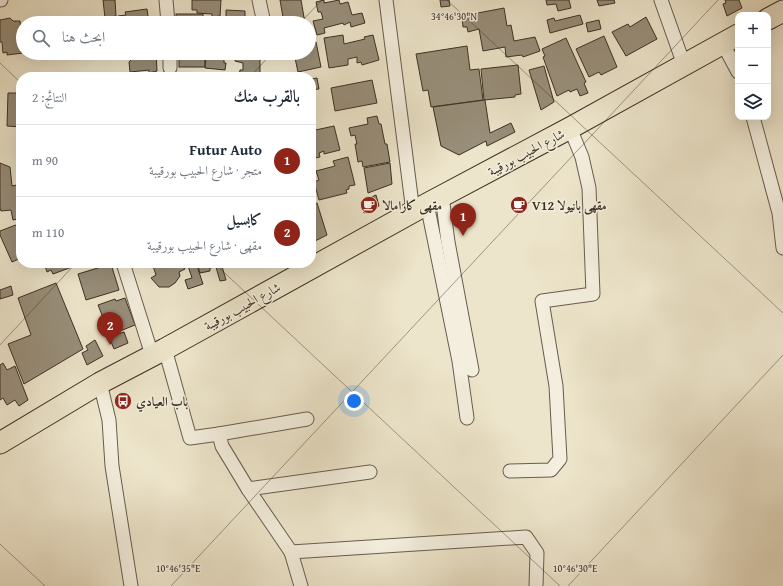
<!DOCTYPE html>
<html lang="ar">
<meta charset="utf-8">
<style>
body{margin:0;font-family:"Gentium Book Plus",Amiri,serif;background:#f6f6f7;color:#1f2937;direction:rtl}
.controls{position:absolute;right:12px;top:12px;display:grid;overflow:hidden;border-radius:8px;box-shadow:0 4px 16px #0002}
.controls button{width:36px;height:36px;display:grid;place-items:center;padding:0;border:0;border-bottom:1px solid #e0e1e3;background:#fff;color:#1f2937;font:20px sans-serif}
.you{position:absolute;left:354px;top:401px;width:14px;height:14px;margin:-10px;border:3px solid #fff;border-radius:50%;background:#1a73e8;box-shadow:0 0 0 6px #1a73e833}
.badge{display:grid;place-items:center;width:26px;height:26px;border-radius:50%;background:#8f2418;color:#fff;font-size:13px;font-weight:700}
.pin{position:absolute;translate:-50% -33px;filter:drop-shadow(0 1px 2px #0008)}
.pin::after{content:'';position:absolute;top:21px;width:14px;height:12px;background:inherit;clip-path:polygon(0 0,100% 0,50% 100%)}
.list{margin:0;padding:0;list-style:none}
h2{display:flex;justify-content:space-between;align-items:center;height:52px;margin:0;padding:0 16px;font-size:17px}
h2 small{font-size:13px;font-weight:400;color:#747a83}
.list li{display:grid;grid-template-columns:26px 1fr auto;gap:12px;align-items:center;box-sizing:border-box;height:72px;padding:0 16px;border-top:1px solid #e0e1e3}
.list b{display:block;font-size:15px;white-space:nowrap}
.list p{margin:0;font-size:13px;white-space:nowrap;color:#747a83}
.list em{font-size:13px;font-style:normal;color:#747a83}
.icon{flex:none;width:22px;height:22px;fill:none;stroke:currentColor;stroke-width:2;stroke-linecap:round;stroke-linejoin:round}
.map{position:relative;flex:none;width:783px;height:586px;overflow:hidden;direction:ltr}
.search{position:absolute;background:#fff;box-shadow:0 4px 16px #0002;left:16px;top:16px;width:300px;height:44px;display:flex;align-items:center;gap:10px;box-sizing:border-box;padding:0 14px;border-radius:22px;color:#747a83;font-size:15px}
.panel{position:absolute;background:#fff;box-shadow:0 4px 16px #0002;left:16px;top:72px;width:300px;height:196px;border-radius:16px;direction:rtl}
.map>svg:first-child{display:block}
.building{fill:#988e7a;stroke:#3c3023}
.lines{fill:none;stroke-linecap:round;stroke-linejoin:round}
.street-casing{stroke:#685d4d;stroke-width:15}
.primary-casing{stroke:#3c3023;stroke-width:23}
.street{stroke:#f3eedd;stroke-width:13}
.primary{stroke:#ede5cb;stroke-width:21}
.ticks{fill:none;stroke:#3c3023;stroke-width:1;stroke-opacity:0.45}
.labels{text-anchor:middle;stroke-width:3;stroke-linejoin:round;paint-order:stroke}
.street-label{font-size:13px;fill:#3c3023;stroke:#f3eedd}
.poi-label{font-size:13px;font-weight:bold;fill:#3c3023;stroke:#f3eedd;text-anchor:start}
.ticks-label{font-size:10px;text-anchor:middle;fill:#3c3023;stroke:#f3eedd;stroke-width:3;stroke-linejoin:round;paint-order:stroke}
</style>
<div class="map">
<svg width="783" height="586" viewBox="0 0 783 586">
<rect width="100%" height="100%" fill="#ede5cb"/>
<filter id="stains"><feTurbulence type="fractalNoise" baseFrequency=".005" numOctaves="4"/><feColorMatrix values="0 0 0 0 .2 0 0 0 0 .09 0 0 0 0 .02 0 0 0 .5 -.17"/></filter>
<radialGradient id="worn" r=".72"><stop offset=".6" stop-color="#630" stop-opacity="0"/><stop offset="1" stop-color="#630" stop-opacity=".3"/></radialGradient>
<g class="building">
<path d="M103,0H115L116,16L105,18Z"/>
<path d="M192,0H221L220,16L212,17V14L197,13V10H192Z"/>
<path d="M280,0H301L305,23H284Z"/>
<path d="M324,0V3L339,0L340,4L348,2L352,15L362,13L365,23L351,27L350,22L344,25L343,23L324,28L325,33L317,35L313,21L323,19L321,12H318L316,2Z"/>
<path d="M440,0H449L450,6L441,7Z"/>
<path d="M546,0H569L571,8L558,11L556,4L547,5Z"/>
<path d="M597,0H614L615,3L599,6Z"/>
<path d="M725,0H739L742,8L727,16L723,4L726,3Z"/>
<path d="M504,8L507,26L511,25L514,41L535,37L540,51L523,57L522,55L506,57L505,47L483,51L479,29L468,32L467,27H463L462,16Z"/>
<path d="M147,9L149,23L154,22V23H119L118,16L126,15L125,12Z"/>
<path d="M226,10L245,11V19L234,18V20H226Z"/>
<rect x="176" y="14" width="27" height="9"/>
<path d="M580,15L583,24L550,33L547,20L554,18L555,21Z"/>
<path d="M207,17H221V21H226V23H207Z"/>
<path d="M646,17L657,39L626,56L612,32L628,24L630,27Z"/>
<path d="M10,18L13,21H20L23,53L7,55V52L3,53L2,42H0V20Z"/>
<path d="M599,20L601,29L588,32L586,23Z"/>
<path d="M343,35L344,44L365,39L364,37L373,35L379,60L362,65L361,62L357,63V57L348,59V65L329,68L324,38Z"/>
<path d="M604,36L617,67L601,75L599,72L589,77L576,49Z"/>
<path d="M566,38L586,82L584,83L588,93L580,96L577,89L570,92L569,90L557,96L543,57L545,56L542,49Z"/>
<path d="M316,42L321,67L298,72L294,53H309V43Z"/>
<path d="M467,46L470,70L479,69L483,100L431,107L428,90L423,91L416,54Z"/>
<path d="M126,53H156L157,71L149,73V70L130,72L129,62L132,59Z"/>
<rect x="179" y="53" width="26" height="14"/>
<path d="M207,53H226L225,57L207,55Z"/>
<path d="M236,53H260V77L239,76L240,70H243V63L235,61Z"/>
<path d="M206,55L224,57V63H226L225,70L205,68Z"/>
<path d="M518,65L521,94L515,95V97L484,100L481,69Z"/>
<path d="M544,66L554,102L541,110L529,70Z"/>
<path d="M190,73H202V77H186H191Z"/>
<path d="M317,78L319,89L311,90V79Z"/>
<path d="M372,80L377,103L335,111L331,88Z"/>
<path d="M8,93H21V127L7,126Z"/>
<path d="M485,100L490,133L511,123L515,132L487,146L486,141L459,155L441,146L433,107Z"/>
<path d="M377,116L379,124H381L385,144H387L390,162L363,167L362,161L358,162L355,144H357L355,135L351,136L349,128L368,124L367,118Z"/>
<path d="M334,126L340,150L324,154V151L319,153L320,157L311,159V131Z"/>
<path d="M348,157L355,185L349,186V189L346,190L347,193L319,200L314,182L319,180L316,171L335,166L333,161Z"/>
<path d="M0,163L10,167L12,186L21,184V218L13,220L11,210L1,211L0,208Z"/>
<path d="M390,163L392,184L368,193L364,168Z"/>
<path d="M376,195L379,206L364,213L361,202Z"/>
<path d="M317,203L327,235L311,243V205Z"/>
<path d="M21,223V258L12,262L0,235V231Z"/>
<path d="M52,263H70L72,267L53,274L51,270L47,272L45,266Z"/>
<path d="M152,263H183L185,269L179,272L180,276L175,283L169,287H159L151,278L156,275Z"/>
<path d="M187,263H196L203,284L188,289L185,280L192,278Z"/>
<path d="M197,263H221L226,280L220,281L216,267L210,268V271L200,273Z"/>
<path d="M111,264L119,290L86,300L78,274Z"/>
<path d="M56,283L83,349L24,384L8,344L31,335L18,298Z"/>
<path d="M11,286L13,295L0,299V290Z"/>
<path d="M125,298L135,325L110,335L98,305L115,299L116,301Z"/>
<path d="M124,332L128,343L114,349L109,337Z"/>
<path d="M95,340L103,356L87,365L82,353L88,350L86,346Z"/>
<path d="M3,363L7,370L15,366L28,400L19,406L15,400L7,405L3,398L0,400V365Z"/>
</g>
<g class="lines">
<defs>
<g id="street">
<path d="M0,0H1"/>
<path d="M166,0L168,23"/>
<path d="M259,0L264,23"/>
<path d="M386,0L413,212"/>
<path d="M661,0L684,65"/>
<path d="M723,44L738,72"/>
<path d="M170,53V68"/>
<path d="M753,117L779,213L783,248"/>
<path d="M442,196L448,242L472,370"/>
<path d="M427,204L459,361L467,418"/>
<path d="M123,263L152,355"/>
<path d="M165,349L190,438L219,434L222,446L248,489L291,552L526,537L537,553L536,586"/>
<path d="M100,383L109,420L112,466L131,586"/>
<path d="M219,434L307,419"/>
<path d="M510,471L551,470L560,459L556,386L542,301L593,294L589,188L582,157L570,128"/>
<path d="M248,489L370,472"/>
<path d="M291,552L301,586"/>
</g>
<g id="primary">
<path d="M768,19L783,11"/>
<path d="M0,443L100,383L165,349L427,204L570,128L738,35"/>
</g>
</defs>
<use href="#street" class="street-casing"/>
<use href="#primary" class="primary-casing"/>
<use href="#street" class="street"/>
<use href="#primary" class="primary"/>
</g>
<path class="ticks" d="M447,0L783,313M300,23L322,0M0,63L21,83M250,77L272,53M214,263L560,586M0,345L76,263M0,544L45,586M171,586L718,0M568,586L783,355"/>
<defs>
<symbol id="cafe-disc" viewBox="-11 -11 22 22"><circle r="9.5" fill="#8f2418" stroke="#f3eedd"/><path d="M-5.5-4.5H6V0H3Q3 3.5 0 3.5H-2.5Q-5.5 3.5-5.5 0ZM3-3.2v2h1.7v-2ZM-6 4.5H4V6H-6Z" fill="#fff"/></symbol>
<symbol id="bus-disc" viewBox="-11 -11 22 22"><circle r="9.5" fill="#8f2418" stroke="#f3eedd"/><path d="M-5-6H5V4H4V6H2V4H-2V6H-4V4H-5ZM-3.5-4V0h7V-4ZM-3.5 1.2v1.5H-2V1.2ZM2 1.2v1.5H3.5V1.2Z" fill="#fff"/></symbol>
</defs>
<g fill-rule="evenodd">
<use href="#cafe-disc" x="359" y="195" width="20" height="20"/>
<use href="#cafe-disc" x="509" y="195" width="20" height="20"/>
<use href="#bus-disc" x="113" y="391" width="20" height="20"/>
</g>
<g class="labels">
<g class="street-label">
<text transform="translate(526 152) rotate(-28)" y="5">شارع الحبيب بورقيبة</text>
<text transform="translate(242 306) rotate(-29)" y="5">شارع الحبيب بورقيبة</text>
</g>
<g class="poi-label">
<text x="382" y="210">مقهى كارامالا</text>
<text x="532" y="210">V12 مقهى بانيولا</text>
<text x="136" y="406">باب العيادي</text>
</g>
</g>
<g class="ticks-label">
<text x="454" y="20">34°46'30"N</text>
<text x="178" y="572">10°46'35"E</text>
<text x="575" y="572">10°46'30"E</text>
</g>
<rect width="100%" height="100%" filter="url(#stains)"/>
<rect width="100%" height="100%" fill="url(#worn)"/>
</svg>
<div class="controls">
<button>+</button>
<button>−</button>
<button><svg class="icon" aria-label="layers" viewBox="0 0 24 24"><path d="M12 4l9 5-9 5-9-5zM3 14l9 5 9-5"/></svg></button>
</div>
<div class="you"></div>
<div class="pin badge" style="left:463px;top:236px">1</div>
<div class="pin badge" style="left:110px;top:345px">2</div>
<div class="search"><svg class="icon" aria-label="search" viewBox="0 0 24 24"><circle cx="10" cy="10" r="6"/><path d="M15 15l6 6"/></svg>ابحث هنا</div>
<section class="panel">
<h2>بالقرب منك<small>النتائج: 2</small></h2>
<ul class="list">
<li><span class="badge">1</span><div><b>Futur Auto</b><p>متجر · شارع الحبيب بورقيبة</p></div><em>90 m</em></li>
<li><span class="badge">2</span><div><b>كابسيل</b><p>مقهى · شارع الحبيب بورقيبة</p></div><em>110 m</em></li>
</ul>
</section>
</div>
